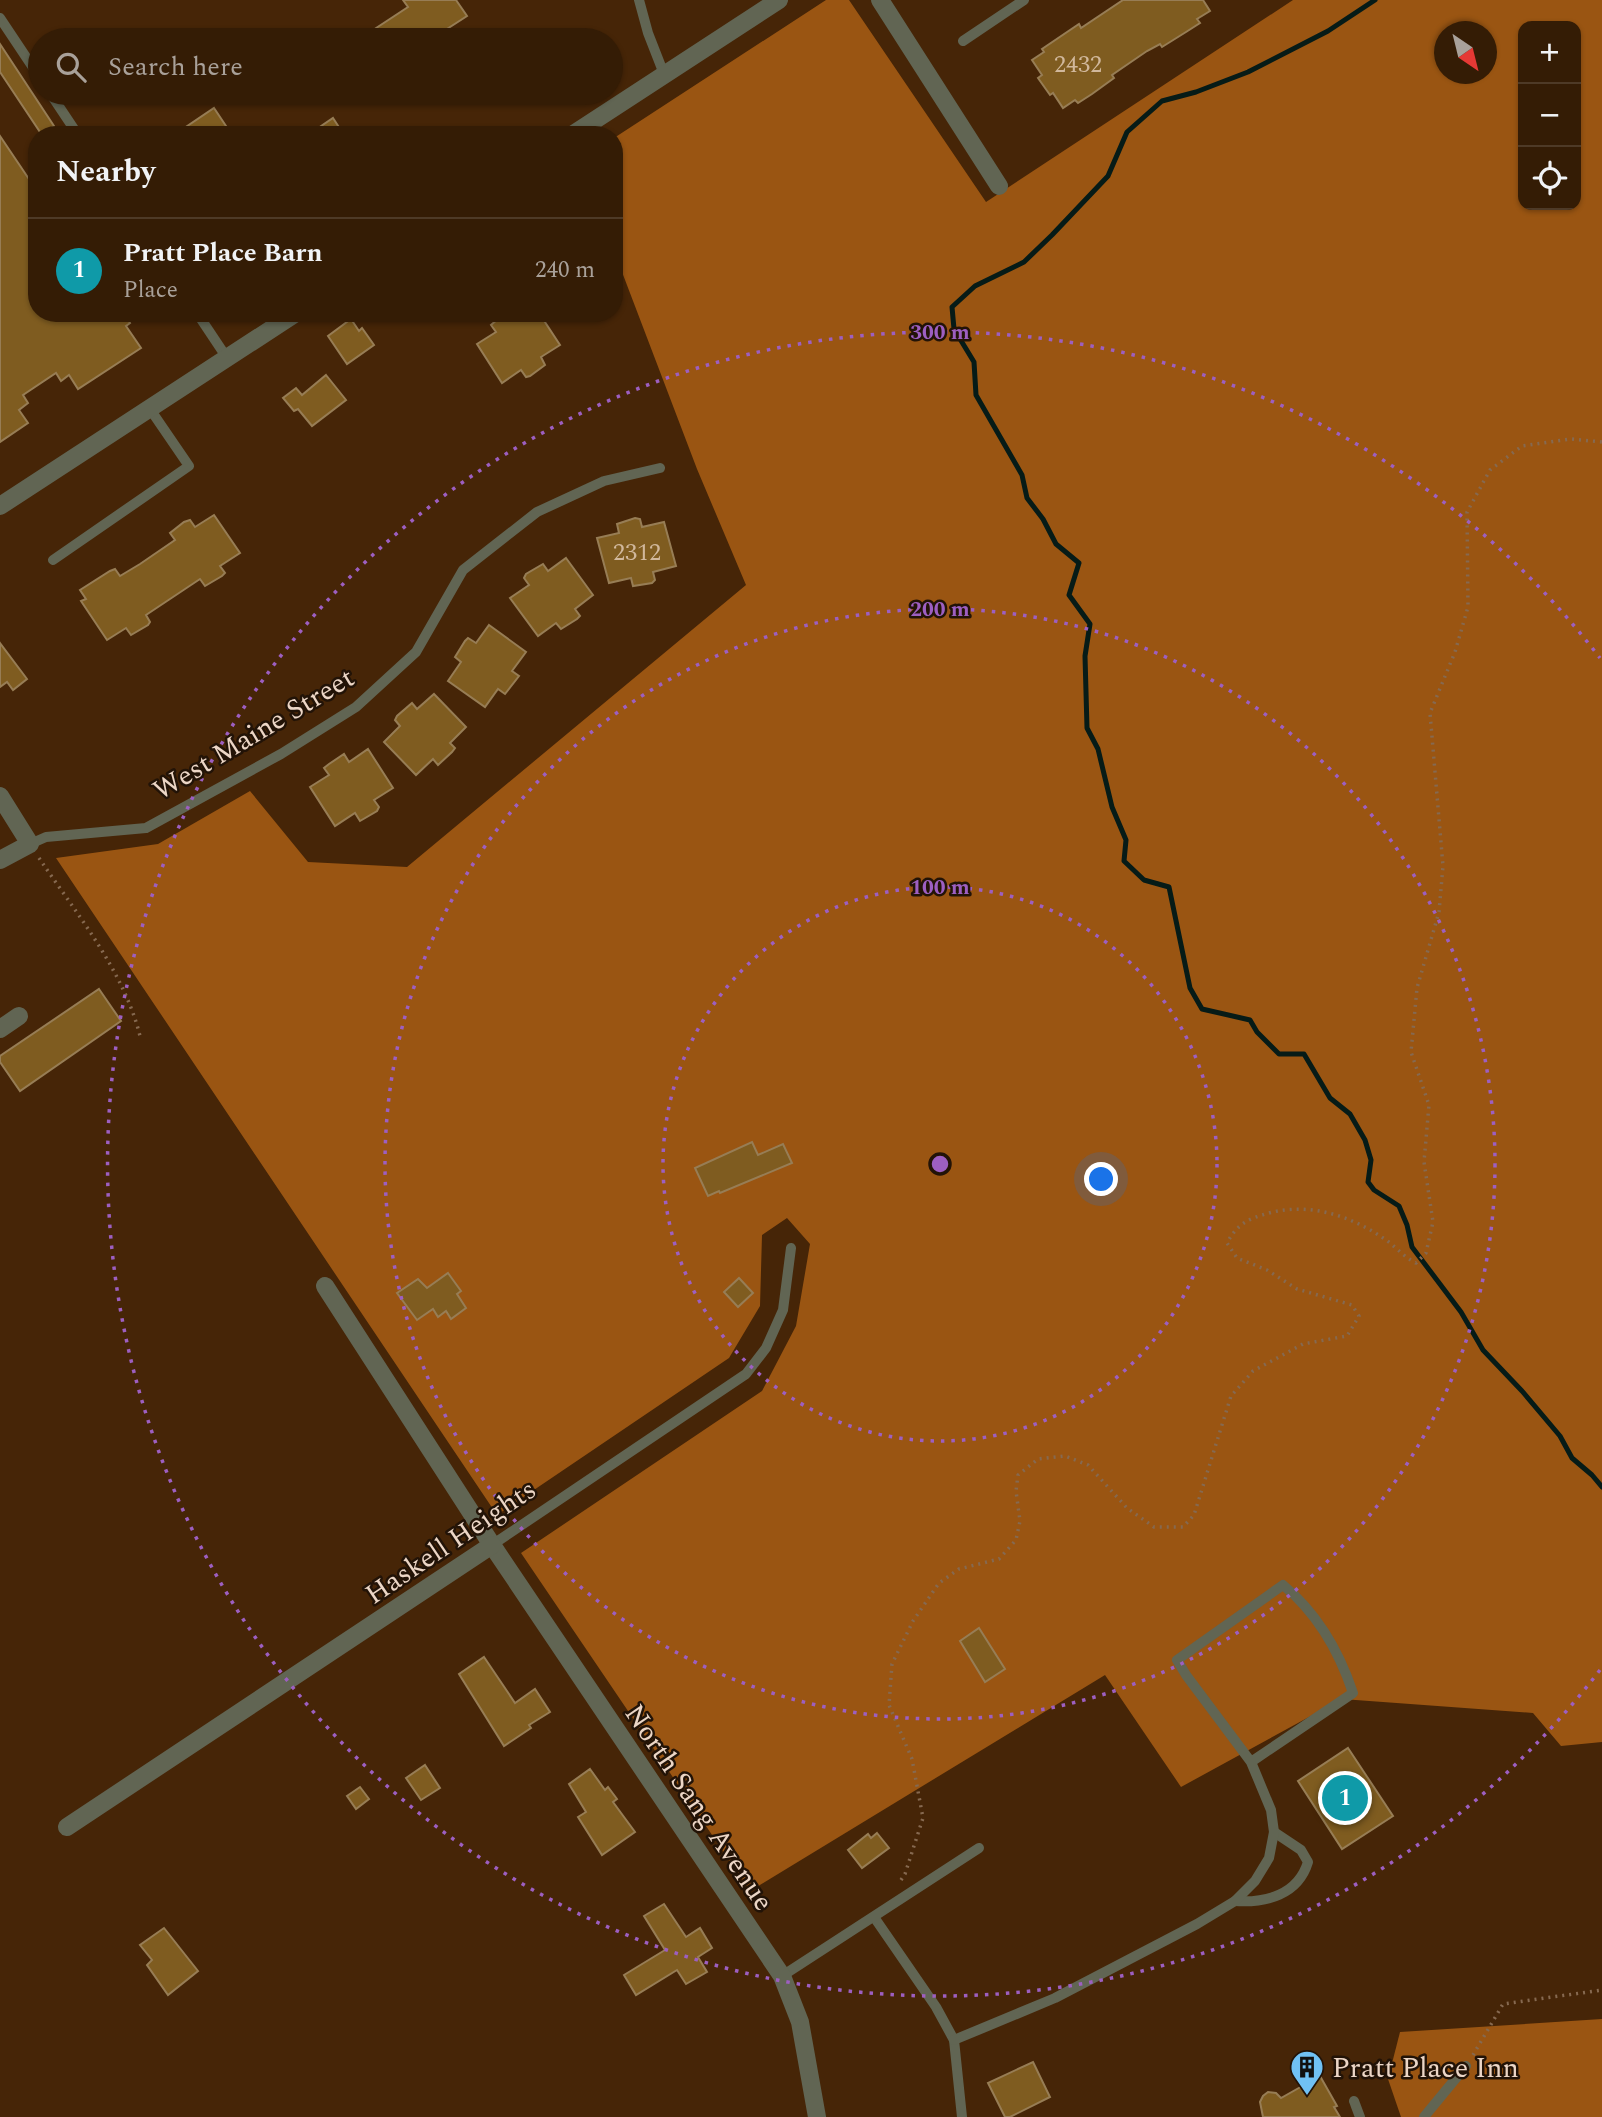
<!DOCTYPE html>
<meta charset="utf-8">
<style>
body{margin:0;font-family:Spectral,serif;background:#3f2913;color:#f1f3f6}
.controls{position:absolute;right:21px;top:21px;display:grid;overflow:hidden;border-radius:14px;box-shadow:0 2px 5px #0004}
.controls button{width:63px;height:63px;display:grid;place-items:center;padding:0;border:0;border-bottom:2px solid #4e3a27;background:#341c05;color:#f1f3f6;font:35px sans-serif}
.compass{position:absolute;left:1434px;top:21px;width:63px;height:63px;border-radius:50%;background:#341c05;box-shadow:0 2px 5px #0004;rotate:145deg}
.you{position:absolute;left:1102px;top:1180px;width:24px;height:24px;margin:-18px;border:5px solid #fff;border-radius:50%;background:#1a73e8;box-shadow:0 0 0 10px #1a73e833}
.badge{display:grid;place-items:center;width:46px;height:46px;border-radius:50%;background:#b45309;color:#fff;font-size:23px;font-weight:700}
.pin{position:absolute;translate:-50% -50%;border:4px solid #fff;box-shadow:0 2px 7px #0006}
.list{margin:0;padding:0;list-style:none}
h2{display:flex;justify-content:space-between;align-items:center;height:91px;margin:0;padding:0 28px;font-size:30px}
h2 small{font-size:23px;font-weight:400;color:#a9a19a}
.list li{display:grid;grid-template-columns:46px 1fr auto;gap:21px;align-items:center;box-sizing:border-box;height:105px;padding:0 28px;border-top:2px solid #4e3a27}
.list b{display:block;font-size:26px;white-space:nowrap}
.list p{margin:0;font-size:23px;white-space:nowrap;color:#a9a19a}
.list em{font-size:23px;font-style:normal;color:#a9a19a}
.icon{flex:none;width:38px;height:38px;fill:none;stroke:currentColor;stroke-width:2;stroke-linecap:round;stroke-linejoin:round}
.map{position:relative;flex:none;width:1602px;height:2117px;overflow:hidden}
.search{position:absolute;background:#341c05;box-shadow:0 2px 5px #0004;left:28px;top:28px;width:595px;height:77px;display:flex;align-items:center;gap:18px;box-sizing:border-box;padding:0 24px;border-radius:38px;color:#a9a19a;font-size:26px}
.panel{position:absolute;background:#341c05;box-shadow:0 2px 5px #0004;left:28px;top:126px;width:595px;height:196px;border-radius:28px}
.map>svg:first-child{display:block}
.forest{fill:#9a5512;fill-rule:evenodd}
.lines{fill:none;stroke-linecap:round;stroke-linejoin:round}
.stream{stroke:#061b17;stroke-width:5}
.building{fill:#7f5c20;stroke:#977d55;stroke-width:2}
.path{stroke:#866950;stroke-width:3.5;stroke-dasharray:2 5;stroke-linecap:butt}
.service{stroke:#616553;stroke-width:10}
.minor{stroke:#616553;stroke-width:18}
.tertiary{stroke:#616553;stroke-width:18}
.ring{fill:none;stroke:#9d5fc1;stroke-width:3.5;stroke-dasharray:3.5 7}
.labels{text-anchor:middle;stroke-width:5;stroke-linejoin:round;paint-order:stroke}
.number-label{font-size:24px;fill:#d1b89c}
.street-label{font-size:28px;fill:#ecd6c6;stroke:#221307}
.poi-label{font-size:28px;fill:#ecd6c6;stroke:#221307;text-anchor:start}
.centre{fill:#9d5fc1;stroke:#221307;stroke-width:3.5}
.ring-label{font-size:21px;text-anchor:middle;font-weight:bold;fill:#9d5fc1;stroke:#221307;stroke-width:5;stroke-linejoin:round;paint-order:stroke}
</style>
<div class="map">
<svg width="1602" height="2117" viewBox="0 0 1602 2117">
<rect width="100%" height="100%" fill="#462507"/>
<g class="forest">
<path d="M826,0H849L986,202L1293,0H1602V1742L1561,1746L1533,1713L1342,1699L1181,1787L1105,1675L750,1891L521,1553L762,1391L796,1326L810,1244L787,1218L762,1235L760,1306L729,1358L497,1515L56,858L158,844L250,791L308,862L407,867L746,585L697,469L614,251V138ZM1523,26H1576V205H1523ZM1444,32H1486V74H1444Z"/>
<path d="M1602,2019V2117H1401L1388,2079L1400,2032Z"/>
</g>
<g class="lines">
<path class="stream" d="M1375,0L1328,31L1248,72L1196,92L1162,101L1127,132L1108,176L1052,235L1024,262L975,286L952,307L954,329L974,362L976,395L1022,475L1027,498L1043,519L1056,544L1079,563L1069,595L1090,624L1085,656L1087,728L1098,749L1112,807L1126,840L1124,861L1144,880L1169,887L1190,988L1202,1009L1250,1020L1257,1032L1279,1054H1304L1330,1098L1350,1114L1365,1140L1371,1160L1368,1182L1374,1190L1399,1206L1407,1225L1412,1247L1461,1312L1483,1350L1522,1391L1560,1436L1572,1458L1592,1475L1602,1487"/>
</g>
<g class="building">
<path d="M403,0H456L467,16L447,29L450,33L439,40H358L408,7Z"/>
<path d="M1123,0H1203L1210,11L1197,19L1200,23L1186,32L1162,47L1160,44L1147,51L1112,75L1114,78L1092,94L1078,103L1075,100L1063,108L1053,93L1050,95L1038,78L1042,75L1032,60L1044,52L1042,49L1079,24L1081,28Z"/>
<path d="M0,44L54,126L42,135L0,72Z"/>
<path d="M214,108L232,135H174Z"/>
<path d="M333,118L344,135H308Z"/>
<path d="M0,136L37,191V313H123L130,323L126,326L141,348L78,389L69,375L61,381L56,373L23,395L28,403L19,410L28,423L0,442Z"/>
<path d="M505,313H512L516,319L524,313H539L560,345L541,357L545,365L530,376L526,377L521,370L502,383L477,344L496,332L491,325Z"/>
<path d="M351,319L359,331L362,328L374,345L347,364L328,336Z"/>
<path d="M326,375L346,400L312,426L298,409L294,411L283,398L296,388L302,395Z"/>
<path d="M214,515L240,553L220,566L225,573L222,576L205,586L200,579L146,615L150,622L148,625L131,635L126,628L107,640L81,601L86,599L80,590L110,571L115,569L120,576L140,564L175,540L170,533L184,522L190,520L195,527Z"/>
<path d="M635,518L640,519L642,527L664,522L676,566L653,572L655,580L652,583L633,586L631,578L609,583L597,538L619,533L617,524Z"/>
<path d="M566,558L593,595L575,609L580,616L577,619L561,629L556,623L538,636L510,598L529,585L524,578L526,574L543,564L548,571Z"/>
<path d="M489,625L526,652L512,671L519,676L505,694L498,689L485,707L448,681L461,662L455,657L465,641L468,638L476,643Z"/>
<path d="M0,643L27,679L13,690L7,682L0,687Z"/>
<path d="M434,694L466,727L450,743L455,748L452,752L438,765L433,759L416,775L384,742L400,726L395,720L397,716L412,703L417,709Z"/>
<path d="M368,749L393,788L374,800L379,807L377,811L360,821L355,813L335,826L310,787L329,775L324,768L329,764L344,754L349,762Z"/>
<path d="M99,989L121,1021L20,1091L0,1062V1056Z"/>
<path d="M752,1142L758,1155L783,1144L792,1163L720,1193L719,1191L708,1196L695,1168Z"/>
<path d="M448,1273L461,1291L457,1294L466,1308L451,1319L446,1311L438,1317L433,1309L417,1320L397,1293L418,1279L427,1288Z"/>
<path d="M739,1278L753,1293L738,1307L724,1292Z"/>
<path d="M979,1628L1005,1669L985,1682L960,1641Z"/>
<path d="M484,1657L515,1703L535,1689L550,1712L529,1725L531,1728L504,1746L459,1674Z"/>
<path d="M1348,1748L1393,1816L1342,1849L1298,1781Z"/>
<path d="M425,1765L440,1788L421,1800L406,1778Z"/>
<path d="M590,1769L605,1790L608,1787L617,1799L613,1802L635,1832L602,1855L578,1817L586,1812L569,1784Z"/>
<path d="M360,1787L369,1799L356,1809L347,1796Z"/>
<path d="M877,1833L889,1848L862,1868L848,1850L868,1834L871,1838Z"/>
<path d="M664,1904L686,1937L700,1928L712,1948L698,1957L707,1972L686,1984L677,1970L636,1995L624,1975L665,1950L644,1916Z"/>
<path d="M164,1928L198,1971L168,1995L147,1965L152,1960L140,1945Z"/>
<path d="M1033,2062L1050,2097L1010,2117H1005L988,2083Z"/>
<path d="M1320,2076L1337,2106L1334,2107L1340,2117H1263L1260,2102L1263,2096L1268,2092L1276,2093L1281,2098Z"/>
</g>
<g class="lines">
<g class="path">
<path d="M39,858C76,913 124,971 140,1036"/>
<path d="M901,1880L905,1874L923,1818L912,1759L889,1705L892,1664L913,1621L939,1583L959,1569L999,1559L1016,1540L1020,1521L1016,1491L1018,1475L1038,1459L1065,1456L1088,1465L1127,1508L1154,1527H1183L1194,1515L1231,1396L1253,1371L1303,1344L1347,1336L1359,1316L1352,1305L1297,1289L1267,1270L1237,1258L1227,1243C1238,1223 1248,1219 1269,1213C1310,1202 1352,1216 1386,1240C1397,1248 1404,1257 1416,1263L1426,1253L1433,1222L1424,1162L1429,1105L1411,1052L1417,988L1439,912L1443,866L1430,713L1455,652L1468,607L1467,512L1490,470L1522,446L1571,439L1602,442"/>
<path d="M1473,2055L1503,2004L1602,1990"/>
</g>
<g class="service">
<path d="M639,0L648,33L664,74"/>
<path d="M0,18L40,78"/>
<path d="M963,41L1024,0"/>
<path d="M50,93L78,135"/>
<path d="M197,313L227,358"/>
<path d="M53,560L189,466L150,409"/>
<path d="M30,844L46,837L146,828L281,754L356,707L416,652L463,570L537,512L604,481L660,468"/>
<path d="M492,1545L746,1374L766,1348L783,1310L791,1248"/>
<path d="M1235,1901C1266,1903 1298,1895 1308,1862L1301,1850L1274,1832"/>
<path d="M874,1917L936,2007L954,2040L962,2117"/>
<path d="M782,1976L979,1848"/>
<path d="M954,2040L1055,1998L1197,1924L1235,1901L1255,1881L1269,1858L1274,1832L1271,1810L1251,1762L1353,1693C1339,1651 1317,1613 1283,1585L1177,1660L1186,1675L1251,1762"/>
<path d="M1354,2101L1360,2117"/>
<path d="M1424,2117L1466,2066"/>
</g>
<g class="minor">
<path d="M880,0L999,186"/>
<path d="M0,796L30,844L0,860"/>
<path d="M0,1029L19,1016"/>
<path d="M325,1286L492,1545L782,1976L800,2022L817,2117"/>
<path d="M67,1827L492,1545"/>
</g>
<g class="tertiary">
<path d="M572,135L779,0"/>
<path d="M0,506L296,313"/>
</g>
</g>
<g class="ring">
<circle cx="940" cy="1164" r="277"/>
<circle cx="940" cy="1164" r="555"/>
<path d="M1600 1670A832 832 0 1 1 1600 658"/>
</g>
<defs>
<symbol id="building-pin" viewBox="-11 -11 22 30"><path d="M0 17L-7.5 6A9.5 9.5 0 1 1 7.5 6Z" fill="#70c1f4" stroke="#221307"/><path d="M-4-6H4V6H1V3H-1V6H-4ZM-2.5-4.3h1.7v1.8h-1.7ZM.8-4.3h1.7v1.8H.8ZM-2.5-1h1.7V.8h-1.7ZM.8-1h1.7V.8H.8Z" fill="#111"/></symbol>
</defs>
<g fill-rule="evenodd">
<use href="#building-pin" x="1288" y="2048" width="38" height="52"/>
</g>
<g class="labels">
<g class="number-label">
<text x="1078" y="72">2432</text>
<text x="637" y="560">2312</text>
</g>
<g class="street-label">
<text transform="translate(253 733) rotate(-31)" y="10">West Maine Street</text>
<text transform="translate(450 1541) rotate(-34)" y="10">Haskell Heights</text>
<text transform="translate(700 1807) rotate(56)" y="10">North Sang Avenue</text>
</g>
<g class="poi-label">
<text x="1332" y="2077">Pratt Place Inn</text>
</g>
</g>
<circle cx="940" cy="1164" r="10" class="centre"/>
<g class="ring-label">
<text x="940" y="339">300 m</text>
<text x="940" y="616">200 m</text>
<text x="940" y="894">100 m</text>
</g>
</svg>
<div class="controls">
<button>+</button>
<button>−</button>
<button><svg class="icon" aria-label="locate" viewBox="0 0 24 24"><circle cx="12" cy="12" r="6"/><path d="M12 2v4M12 18v4M2 12h4M18 12h4"/></svg></button>
</div>
<svg class="compass" viewBox="-18 -18 36 36"><path d="M0-13l5 13h-10z" fill="#e53935"/><path d="M0 13l5-13h-10z" fill="#a9a19a"/></svg>
<div class="you"></div>
<div class="pin badge" style="left:1345px;top:1798px;background:#0f9aa8">1</div>
<div class="search"><svg class="icon" aria-label="search" viewBox="0 0 24 24"><circle cx="10" cy="10" r="6"/><path d="M15 15l6 6"/></svg>Search here</div>
<section class="panel">
<h2>Nearby<small></small></h2>
<ul class="list">
<li><span class="badge" style="background:#0f9aa8">1</span><div><b>Pratt Place Barn</b><p>Place</p></div><em>240 m</em></li>
</ul>
</section>
</div>
